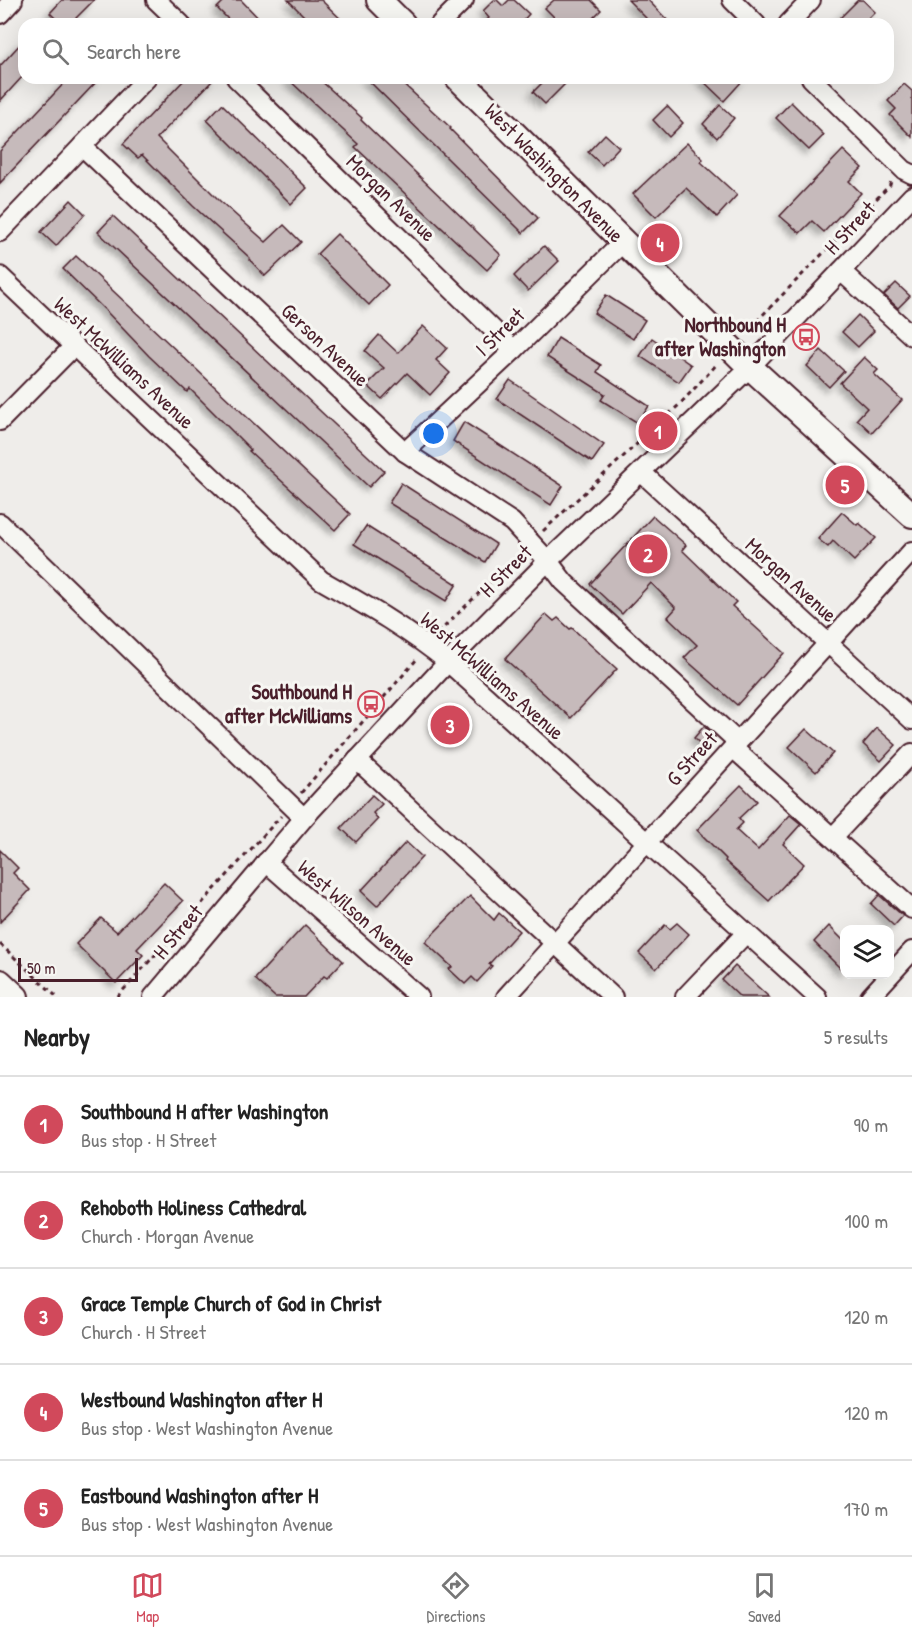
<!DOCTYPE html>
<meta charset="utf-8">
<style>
body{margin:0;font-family:"Patrick Hand",sans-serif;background:#f6f6f6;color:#222}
.controls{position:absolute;right:18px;bottom:18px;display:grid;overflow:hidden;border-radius:12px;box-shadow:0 6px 24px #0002}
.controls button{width:54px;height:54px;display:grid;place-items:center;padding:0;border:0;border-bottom:2px solid #e0e0e0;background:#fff;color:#222;font:30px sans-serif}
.scale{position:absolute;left:18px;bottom:15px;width:120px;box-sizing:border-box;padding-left:6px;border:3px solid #4a1f2b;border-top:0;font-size:16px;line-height:21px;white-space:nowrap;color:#4a1f2b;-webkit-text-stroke:4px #f6f6f2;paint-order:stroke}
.you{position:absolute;left:434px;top:434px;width:21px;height:21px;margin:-15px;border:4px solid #fff;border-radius:50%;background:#1a73e8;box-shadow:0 0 0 9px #1a73e833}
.badge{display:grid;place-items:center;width:39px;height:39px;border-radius:50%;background:#d1495b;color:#fff;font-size:20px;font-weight:700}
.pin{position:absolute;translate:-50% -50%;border:3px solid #fff;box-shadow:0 2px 6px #0006}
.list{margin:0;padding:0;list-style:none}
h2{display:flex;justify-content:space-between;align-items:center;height:78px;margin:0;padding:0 24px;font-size:26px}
h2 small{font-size:20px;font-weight:400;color:#767676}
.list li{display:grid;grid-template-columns:39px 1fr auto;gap:18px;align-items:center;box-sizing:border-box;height:96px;padding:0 24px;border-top:2px solid #e0e0e0}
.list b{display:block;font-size:22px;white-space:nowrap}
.list p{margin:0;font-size:20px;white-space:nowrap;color:#767676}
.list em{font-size:20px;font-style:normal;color:#767676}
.icon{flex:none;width:33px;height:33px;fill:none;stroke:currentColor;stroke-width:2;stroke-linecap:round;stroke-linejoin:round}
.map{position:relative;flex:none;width:912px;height:997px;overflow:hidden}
.search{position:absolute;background:#fff;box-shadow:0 6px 24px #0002;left:18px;right:18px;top:18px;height:66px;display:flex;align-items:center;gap:15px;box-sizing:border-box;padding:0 21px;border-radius:18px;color:#767676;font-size:22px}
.sheet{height:558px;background:#fff}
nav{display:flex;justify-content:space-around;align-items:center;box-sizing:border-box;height:84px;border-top:2px solid #e0e0e0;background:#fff;font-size:16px;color:#767676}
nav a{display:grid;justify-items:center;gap:3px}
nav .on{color:#d1495b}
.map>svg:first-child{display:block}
.building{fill:#c6babb;stroke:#4a1f2b;stroke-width:1.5;filter:url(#shadow)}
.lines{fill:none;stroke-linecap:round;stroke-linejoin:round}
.minor-casing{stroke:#4a1f2b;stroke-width:22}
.major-casing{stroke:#4a1f2b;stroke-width:28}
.path{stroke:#4a1f2b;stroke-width:3;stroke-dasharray:4.5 4.5;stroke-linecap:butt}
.minor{stroke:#f6f6f2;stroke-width:18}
.major{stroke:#f6f6f2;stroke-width:24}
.labels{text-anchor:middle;stroke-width:6;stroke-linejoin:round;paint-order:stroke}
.street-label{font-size:21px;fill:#4a1f2b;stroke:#f6f6f2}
.poi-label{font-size:21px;font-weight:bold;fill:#4a1f2b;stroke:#f6f6f2;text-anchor:end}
</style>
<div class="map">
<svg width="912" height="997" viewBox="0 0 912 997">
<defs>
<filter id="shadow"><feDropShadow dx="-4.5" dy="4.5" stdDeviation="3" flood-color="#0004"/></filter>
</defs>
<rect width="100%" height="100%" fill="#efedea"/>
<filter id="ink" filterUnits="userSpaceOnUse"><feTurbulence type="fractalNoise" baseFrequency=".0167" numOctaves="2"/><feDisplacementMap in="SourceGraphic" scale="12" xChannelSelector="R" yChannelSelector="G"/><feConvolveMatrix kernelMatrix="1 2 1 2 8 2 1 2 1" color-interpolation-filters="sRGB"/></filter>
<g filter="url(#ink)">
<g class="building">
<path d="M62,0H94L70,24H61L50,13Z"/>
<path d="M225,0H241L264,24H233L217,8Z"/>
<path d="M288,0H321L346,24H312Z"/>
<path d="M494,0H497L503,6L509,0H514L529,14L520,24H483L489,18L483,11Z"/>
<path d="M554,0H591L601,10L587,24H561L545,8Z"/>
<path d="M628,0H648L671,24H652Z"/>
<path d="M858,0H863L875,12L863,24H834Z"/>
<path d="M24,40V75L0,101V66Z"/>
<path d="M69,78H100L0,183V151Z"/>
<path d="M186,78H215L157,138L220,201L266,242L284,225L301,242L265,276L249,259L250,258L193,206L142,155L138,158L123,144Z"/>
<path d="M287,78H318L362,118L361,120L501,255L487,270L355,147L358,144Z"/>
<path d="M366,78H397L451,128L450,129L538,218L523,233Z"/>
<path d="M547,78H559L565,84L545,104L533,92Z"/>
<path d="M700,78H745L724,101Z"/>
<path d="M904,84L912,91V137L890,115L896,109L888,101Z"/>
<path d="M791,102L824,135L809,150L776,118Z"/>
<path d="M222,104L307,188L291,204L207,120Z"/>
<path d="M720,105L734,118L717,138L703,124Z"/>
<path d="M667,106L683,123L669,137L653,120Z"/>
<path d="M605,134L619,147L602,165L588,152Z"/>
<path d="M687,143L703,159L701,162L737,195L717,217L686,188L656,217L633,194Z"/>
<path d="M843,150L862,168L849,181L861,193L824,232L812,221L800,233L780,216Z"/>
<path d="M71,200L85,214L56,246L41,232Z"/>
<path d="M113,216L384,471L369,487L98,232Z"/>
<path d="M337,234L388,285L369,305L317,254Z"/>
<path d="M544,246L559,261L528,291L514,276Z"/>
<path d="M76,256L350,514L335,530L249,451L251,450L190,389L187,392L149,356L105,310L63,269Z"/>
<path d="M896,283L910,296L898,308L884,295Z"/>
<path d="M606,295L645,320L633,339L594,313Z"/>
<path d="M858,315L874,331L858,347L842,332Z"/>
<path d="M423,326L447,348L436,360L450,373L430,395L407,373L382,399L367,385L384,368L365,351L379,335L398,353Z"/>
<path d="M558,338L601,365L597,372L649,406L638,423L601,400L605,394L547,357Z"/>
<path d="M652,338L691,365L679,382L640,356Z"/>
<path d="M821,350L844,371L829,387L807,366Z"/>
<path d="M864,357L878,370L874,374L902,400L872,433L857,419L867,408L840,383Z"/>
<path d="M510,380L604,445L592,462L497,399Z"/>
<path d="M464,422L563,486L551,505L453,441Z"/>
<path d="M401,483L496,544L485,562L389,503Z"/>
<path d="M842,512L857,525L859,523L876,538L854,561L833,541L828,547L818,539Z"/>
<path d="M653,516L686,545L682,550L736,602L732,606L784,653L737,705L684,658L697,645L668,617L676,608L651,583L622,614L590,584Z"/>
<path d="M366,526L457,584L446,601L354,544Z"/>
<path d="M546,614L554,621L558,618L570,629L572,628L617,669L571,718L505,659Z"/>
<path d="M449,710L465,726L452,740L435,724Z"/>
<path d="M704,726L715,737L705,748L694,738Z"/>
<path d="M877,728L896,745L881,761L863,744Z"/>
<path d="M806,729L833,753L816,772L789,747Z"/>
<path d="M741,785L757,801L739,818L743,823L736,830L758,850L790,815L801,824L783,844L804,864L769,901L725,861L726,859L697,830Z"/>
<path d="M372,795L382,804L373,813L378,819L356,842L341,828Z"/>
<path d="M406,842L422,857L377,906L361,891Z"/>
<path d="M0,850L18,868L13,873L30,890L0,922Z"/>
<path d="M164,883L183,901L137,949L143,955L116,983L76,944L101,918L117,932Z"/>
<path d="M879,895L903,916L894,926L871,904Z"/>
<path d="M470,896L494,920L499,913L519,931L489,964L492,966L477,982L472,977L465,984L449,969L452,967L425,942Z"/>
<path d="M677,923L689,934L656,969L639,953L665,925L670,929Z"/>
<path d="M305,925L343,961L327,978L324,976L304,997H275L255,979Z"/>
<path d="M829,926L844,941V972L814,942Z"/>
<path d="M735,966L769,997H740L722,980Z"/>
</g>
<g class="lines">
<defs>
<g id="minor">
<path d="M156,0L181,24"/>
<path d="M732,0L756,24"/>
<path d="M0,14L13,0"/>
<path d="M440,24L464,0"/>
<path d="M788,24L811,0"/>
<path d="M236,78L514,350"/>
<path d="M811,78L904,170L912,174"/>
<path d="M82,146L405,452L512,522L548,561L564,582L738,742"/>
<path d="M0,232L147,78"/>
<path d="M841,271L912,336"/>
<path d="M0,276L321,580C365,605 408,629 448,662L817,997"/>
<path d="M0,421L74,346"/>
<path d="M405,452L514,350L624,241"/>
<path d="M641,472L912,720"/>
<path d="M0,523L304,818"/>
<path d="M733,748L912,909"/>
<path d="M357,760L613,997"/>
<path d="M833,837L912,753"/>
<path d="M266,862L419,997"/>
<path d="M153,997L304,818L448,662L548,561L750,367L912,196"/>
<path d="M506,997L912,551"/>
<path d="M685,997L746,933"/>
<path d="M870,997L912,951"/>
</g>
<g id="major">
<path d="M379,0L403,24"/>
<path d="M458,78L750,367L912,515"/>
<path d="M0,982L16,997"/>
</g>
</defs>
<use href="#minor" class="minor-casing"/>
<use href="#major" class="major-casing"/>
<g class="path">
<path d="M744,334L890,185L891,181"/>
<path d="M543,531L680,404L718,363"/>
<path d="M438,633L519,554"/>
<path d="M301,793L417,659"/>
<path d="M0,944L57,997"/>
<path d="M117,997L281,816"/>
</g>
<use href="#minor" class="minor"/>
<use href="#major" class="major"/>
</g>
</g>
<defs>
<symbol id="bus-ring" viewBox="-11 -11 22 22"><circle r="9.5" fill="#f6f6f2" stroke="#d1495b" stroke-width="1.5"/><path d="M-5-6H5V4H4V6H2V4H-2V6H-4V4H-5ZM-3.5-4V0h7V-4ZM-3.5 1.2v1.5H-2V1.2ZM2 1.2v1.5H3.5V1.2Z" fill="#d1495b"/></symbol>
</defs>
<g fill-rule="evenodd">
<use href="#bus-ring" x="791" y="322" width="30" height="30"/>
<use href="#bus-ring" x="356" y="689" width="30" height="30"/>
</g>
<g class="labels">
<g class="street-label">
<text transform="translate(554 173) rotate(45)" y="7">West Washington Avenue</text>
<text transform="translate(391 198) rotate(44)" y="7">Morgan Avenue</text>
<text transform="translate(850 228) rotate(-47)" y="7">H Street</text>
<text transform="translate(500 332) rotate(-44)" y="7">I Street</text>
<text transform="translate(325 345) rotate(43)" y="7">Gerson Avenue</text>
<text transform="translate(124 363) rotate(43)" y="7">West McWilliams Avenue</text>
<text transform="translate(506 571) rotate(-45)" y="7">H Street</text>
<text transform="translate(791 580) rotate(42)" y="7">Morgan Avenue</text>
<text transform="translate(492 676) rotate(41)" y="7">West McWilliams Avenue</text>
<text transform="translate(692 759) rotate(-48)" y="7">G Street</text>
<text transform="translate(357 913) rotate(41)" y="7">West Wilson Avenue</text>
<text transform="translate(178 932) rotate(-50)" y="7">H Street</text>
</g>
<g class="poi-label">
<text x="786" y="332">Northbound H<tspan x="786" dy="24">after Washington</tspan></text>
<text x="352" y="699">Southbound H<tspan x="352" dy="24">after McWilliams</tspan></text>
</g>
</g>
</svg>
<div class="controls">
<button><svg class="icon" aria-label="layers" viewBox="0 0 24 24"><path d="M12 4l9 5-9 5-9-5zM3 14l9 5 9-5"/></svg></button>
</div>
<div class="scale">50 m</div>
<div class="you"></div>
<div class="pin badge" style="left:658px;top:431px">1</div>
<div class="pin badge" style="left:648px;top:554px">2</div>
<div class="pin badge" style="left:450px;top:725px">3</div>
<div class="pin badge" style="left:660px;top:243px">4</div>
<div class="pin badge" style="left:845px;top:485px">5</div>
<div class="search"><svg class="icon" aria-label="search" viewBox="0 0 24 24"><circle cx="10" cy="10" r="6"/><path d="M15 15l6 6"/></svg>Search here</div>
</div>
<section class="sheet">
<h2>Nearby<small>5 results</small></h2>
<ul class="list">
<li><span class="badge">1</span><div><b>Southbound H after Washington</b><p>Bus stop · H Street</p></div><em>90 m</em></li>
<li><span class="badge">2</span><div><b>Rehoboth Holiness Cathedral</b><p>Church · Morgan Avenue</p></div><em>100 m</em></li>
<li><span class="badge">3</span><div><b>Grace Temple Church of God in Christ</b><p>Church · H Street</p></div><em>120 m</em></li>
<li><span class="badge">4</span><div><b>Westbound Washington after H</b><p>Bus stop · West Washington Avenue</p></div><em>120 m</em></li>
<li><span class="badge">5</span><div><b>Eastbound Washington after H</b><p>Bus stop · West Washington Avenue</p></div><em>170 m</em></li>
</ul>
</section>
<nav>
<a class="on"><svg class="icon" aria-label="map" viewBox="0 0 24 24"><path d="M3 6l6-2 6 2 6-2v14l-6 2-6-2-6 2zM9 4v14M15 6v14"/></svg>Map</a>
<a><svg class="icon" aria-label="directions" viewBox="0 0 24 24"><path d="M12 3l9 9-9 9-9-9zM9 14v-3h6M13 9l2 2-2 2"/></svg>Directions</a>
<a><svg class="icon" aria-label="saved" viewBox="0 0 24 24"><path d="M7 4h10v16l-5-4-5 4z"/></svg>Saved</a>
</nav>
